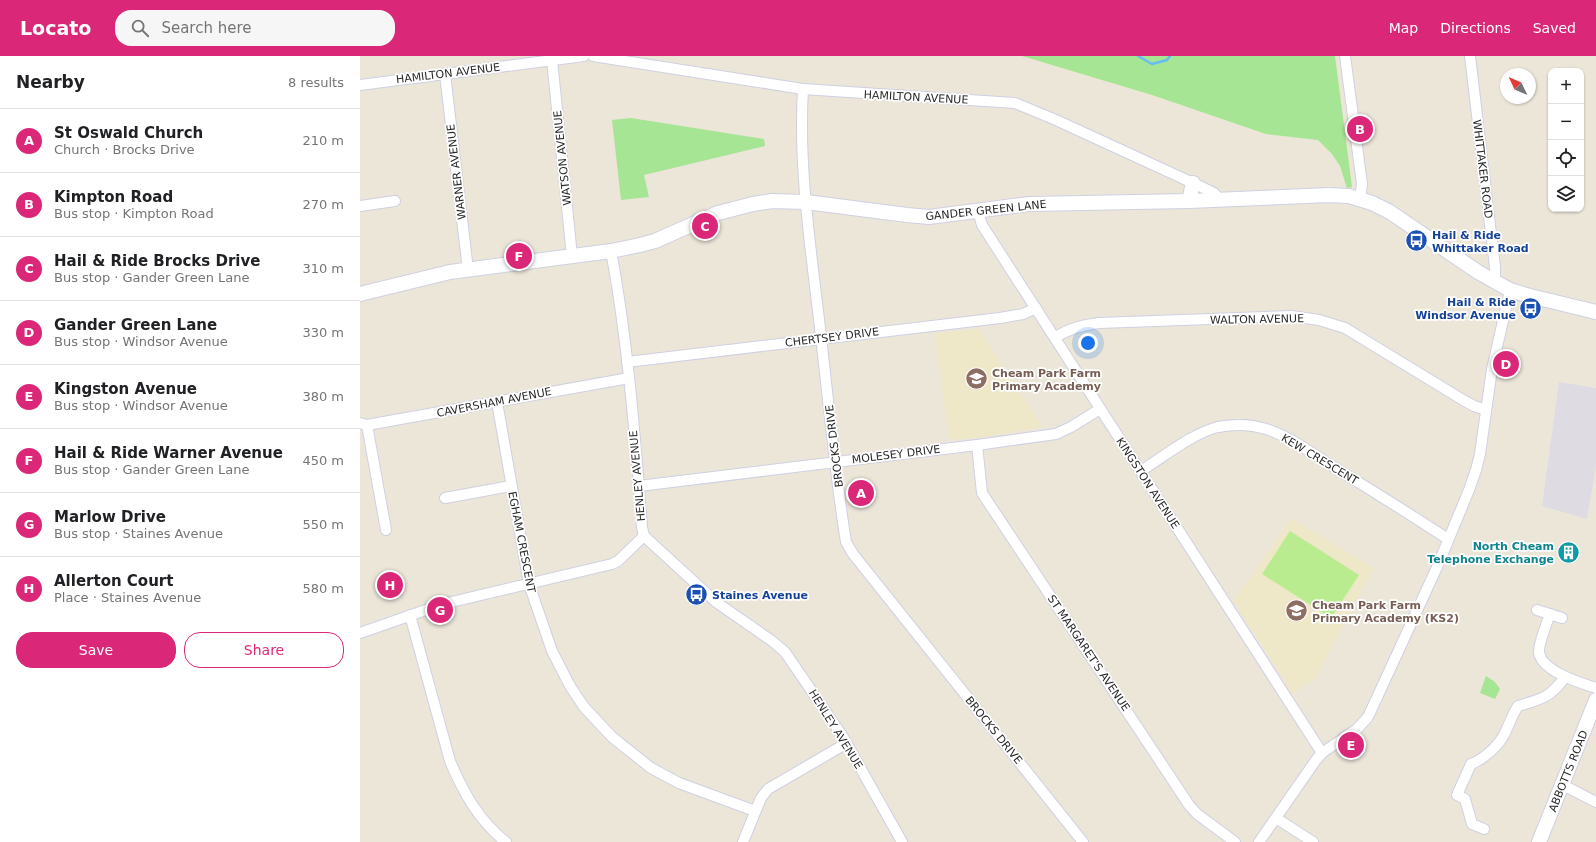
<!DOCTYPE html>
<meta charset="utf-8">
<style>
body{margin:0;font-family:"DejaVu Sans",sans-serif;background:#f6f6f6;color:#202124}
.controls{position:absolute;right:12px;top:12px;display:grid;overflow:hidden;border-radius:8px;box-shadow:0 1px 3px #0004}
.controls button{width:36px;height:36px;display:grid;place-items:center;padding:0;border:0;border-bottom:1px solid #e0e0e0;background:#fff;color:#202124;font:20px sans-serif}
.compass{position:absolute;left:1140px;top:12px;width:36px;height:36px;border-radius:50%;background:#fff;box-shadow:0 1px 3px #0004;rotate:314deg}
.you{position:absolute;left:728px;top:287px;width:14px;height:14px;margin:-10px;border:3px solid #fff;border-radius:50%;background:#1a73e8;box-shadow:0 0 0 6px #1a73e833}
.badge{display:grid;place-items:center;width:26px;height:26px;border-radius:50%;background:#db2777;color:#fff;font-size:13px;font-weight:700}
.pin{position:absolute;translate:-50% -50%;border:2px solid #fff;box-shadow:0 1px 4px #0006}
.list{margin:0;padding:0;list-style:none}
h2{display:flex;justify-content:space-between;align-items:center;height:52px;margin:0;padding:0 16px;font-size:17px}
h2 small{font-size:13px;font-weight:400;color:#757577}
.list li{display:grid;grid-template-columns:26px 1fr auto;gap:12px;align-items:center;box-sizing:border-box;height:64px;padding:0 16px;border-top:1px solid #e0e0e0}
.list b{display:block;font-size:15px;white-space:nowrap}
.list p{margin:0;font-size:13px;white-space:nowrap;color:#757577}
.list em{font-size:13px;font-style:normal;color:#757577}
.actions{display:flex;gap:8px;padding:12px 16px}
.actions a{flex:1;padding:9px 0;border:1px solid #db2777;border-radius:16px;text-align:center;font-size:14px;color:#db2777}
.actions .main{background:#db2777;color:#fff}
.icon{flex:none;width:22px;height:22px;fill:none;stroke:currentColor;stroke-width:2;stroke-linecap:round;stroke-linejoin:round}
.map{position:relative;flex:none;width:1236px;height:786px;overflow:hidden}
header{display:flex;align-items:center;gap:24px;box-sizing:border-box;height:56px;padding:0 20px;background:#db2777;color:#fff}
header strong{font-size:19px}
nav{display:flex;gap:22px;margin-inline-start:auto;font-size:14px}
.search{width:280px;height:36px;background:#f6f6f6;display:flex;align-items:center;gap:10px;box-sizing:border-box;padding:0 14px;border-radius:16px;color:#757577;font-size:15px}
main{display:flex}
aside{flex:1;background:#fff}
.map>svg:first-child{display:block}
.industrial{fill:#dedbe3}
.education{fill:#eee7c8}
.green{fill:#a5e593}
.pitch{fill:#b9ec8f}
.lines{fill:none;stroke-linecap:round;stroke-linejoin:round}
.stream{stroke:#68bcf2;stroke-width:2.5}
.street-casing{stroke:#cfd0e2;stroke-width:12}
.secondary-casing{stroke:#cfd0e2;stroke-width:16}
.street{stroke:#fff;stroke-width:10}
.secondary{stroke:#fff;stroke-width:14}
.labels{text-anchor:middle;stroke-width:3.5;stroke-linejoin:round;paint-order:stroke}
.street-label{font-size:11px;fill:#292929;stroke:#fff}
.transit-label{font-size:11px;font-weight:bold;fill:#164399;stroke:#fff;text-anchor:start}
.education-label{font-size:11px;font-weight:bold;fill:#785e54;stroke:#fff;text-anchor:start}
.culture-label{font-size:11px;font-weight:bold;fill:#0d838f;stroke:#fff;text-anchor:end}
</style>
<header>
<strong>Locato</strong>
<div class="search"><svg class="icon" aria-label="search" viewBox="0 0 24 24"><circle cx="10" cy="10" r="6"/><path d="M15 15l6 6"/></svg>Search here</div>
<nav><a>Map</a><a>Directions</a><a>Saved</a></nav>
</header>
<main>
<aside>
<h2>Nearby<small>8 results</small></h2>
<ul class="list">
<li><span class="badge">A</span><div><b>St Oswald Church</b><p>Church · Brocks Drive</p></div><em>210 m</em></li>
<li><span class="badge">B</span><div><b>Kimpton Road</b><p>Bus stop · Kimpton Road</p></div><em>270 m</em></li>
<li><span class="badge">C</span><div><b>Hail &amp; Ride Brocks Drive</b><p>Bus stop · Gander Green Lane</p></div><em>310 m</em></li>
<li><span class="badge">D</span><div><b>Gander Green Lane</b><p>Bus stop · Windsor Avenue</p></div><em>330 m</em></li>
<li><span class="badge">E</span><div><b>Kingston Avenue</b><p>Bus stop · Windsor Avenue</p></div><em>380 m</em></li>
<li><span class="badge">F</span><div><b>Hail &amp; Ride Warner Avenue</b><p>Bus stop · Gander Green Lane</p></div><em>450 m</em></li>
<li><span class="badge">G</span><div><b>Marlow Drive</b><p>Bus stop · Staines Avenue</p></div><em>550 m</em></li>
<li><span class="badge">H</span><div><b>Allerton Court</b><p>Place · Staines Avenue</p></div><em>580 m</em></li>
</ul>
<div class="actions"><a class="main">Save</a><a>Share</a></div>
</aside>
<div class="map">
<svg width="1236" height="786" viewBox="0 0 1236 786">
<rect width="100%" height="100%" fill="#ece6d9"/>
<path class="industrial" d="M1199,326L1236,332V411L1227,463L1182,450Z"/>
<g class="education">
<path d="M619,273L635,298L683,371L615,382L589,383L575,277Z"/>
<path d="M931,462L1014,512L955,623L932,637L874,545Z"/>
</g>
<g class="green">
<path d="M662,0H975L992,131L987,132L980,110L972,98L958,84L906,78L792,39Z"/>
<path d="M271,62L404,83L405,90L284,119L289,141L261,144L252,64Z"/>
<path d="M1126,620L1135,626L1140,633L1135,643L1120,637Z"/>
</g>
<path class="pitch" d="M930,475L999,519L971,562L902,518Z"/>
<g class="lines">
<path class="stream" d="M778,0L792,8L807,4L810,0"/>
<defs>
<g id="street">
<path d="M233,0L443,33L655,47L696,64L833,127L854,137L860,144"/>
<path d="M985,0L1002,128L1000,143"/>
<path d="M1110,0L1135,211V220L1133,224"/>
<path d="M192,4L212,200"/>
<path d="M85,18L108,214"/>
<path d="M0,29L224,0"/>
<path d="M443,33C438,116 452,199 461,281C469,350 475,418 486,486L493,498L723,786"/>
<path d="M0,150L35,145"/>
<path d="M618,155L622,169L962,697"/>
<path d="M251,195C268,286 275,379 282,471L284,480L356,546L412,585L425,596L483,681L542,786"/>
<path d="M696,281C710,272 723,269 739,267L932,260L959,264L985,272L1103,344L1114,350L1126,354"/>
<path d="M267,306L640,262L663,258L676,252"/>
<path d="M137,346L169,528L192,595L210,630L224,651L252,681L291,712L319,727L395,755"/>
<path d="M0,367L7,369L269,322"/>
<path d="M7,369L26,474"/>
<path d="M617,389L622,437L829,749L837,758L875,786"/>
<path d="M781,415C803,401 833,377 858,371C874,368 890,368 906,373C931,381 953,398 975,412C1013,435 1051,459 1088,483"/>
<path d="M279,430L617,389L696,378L711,371L740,353"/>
<path d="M85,442L151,430"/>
<path d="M1177,554L1202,562"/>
<path d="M1190,558C1187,566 1178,590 1179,597C1183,616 1221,627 1236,632"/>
<path d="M50,559L90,705C103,736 119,765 146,786"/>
<path d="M0,577L83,548L252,508L258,505L284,480"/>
<path d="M1203,729L1236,746"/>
<path d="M916,762L953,786"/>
<path d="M1124,773L1112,768L1105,743L1097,739L1111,708C1124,703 1137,691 1144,679C1149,669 1152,659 1158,650C1181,643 1190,642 1205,621"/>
<path d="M383,786L401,742L408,733L487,687"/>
<path d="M899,786L956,704L962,697L997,673L1008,661L1078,509L1109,434L1116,414L1120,398L1132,313L1150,234"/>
</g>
<g id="secondary">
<path d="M829,145L833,127"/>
<path d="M0,238L90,216L251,195L280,189L295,185L358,157L393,148L412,145L446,146L547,159L569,161L669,148L829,145L969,139L989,140L1012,147L1030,156L1118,216L1150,234L1170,240L1236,256"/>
<path d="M1179,786L1236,644"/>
</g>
</defs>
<use href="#street" class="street-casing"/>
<use href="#secondary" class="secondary-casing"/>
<use href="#street" class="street"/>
<use href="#secondary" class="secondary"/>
</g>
<defs>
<symbol id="bus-disc" viewBox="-11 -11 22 22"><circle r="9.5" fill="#1a4fb4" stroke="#fff"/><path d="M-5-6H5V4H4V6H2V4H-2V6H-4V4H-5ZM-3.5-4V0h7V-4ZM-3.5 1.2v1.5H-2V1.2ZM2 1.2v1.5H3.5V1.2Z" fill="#fff"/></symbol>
<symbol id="school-disc" viewBox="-11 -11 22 22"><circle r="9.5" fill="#8d6e63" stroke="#fff"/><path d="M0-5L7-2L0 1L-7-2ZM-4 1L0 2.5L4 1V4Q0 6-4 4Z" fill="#fff"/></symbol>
<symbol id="building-disc" viewBox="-11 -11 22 22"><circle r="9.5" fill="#0f9aa8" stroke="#fff"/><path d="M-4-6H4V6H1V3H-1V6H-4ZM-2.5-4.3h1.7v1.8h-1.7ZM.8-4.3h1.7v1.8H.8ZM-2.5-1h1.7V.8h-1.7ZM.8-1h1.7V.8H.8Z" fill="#fff"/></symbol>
</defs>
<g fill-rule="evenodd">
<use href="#bus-disc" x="1044" y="172" width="25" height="25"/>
<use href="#bus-disc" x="1158" y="240" width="25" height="25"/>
<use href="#school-disc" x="604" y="310" width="25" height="25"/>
<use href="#building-disc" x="1196" y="484" width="25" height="25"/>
<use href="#bus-disc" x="324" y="526" width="25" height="25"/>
<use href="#school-disc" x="924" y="542" width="25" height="25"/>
</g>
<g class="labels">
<g class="street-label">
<text transform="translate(88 17) rotate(-7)" y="4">HAMILTON AVENUE</text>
<text transform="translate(556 41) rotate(3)" y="4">HAMILTON AVENUE</text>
<text transform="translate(202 102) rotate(-96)" y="4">WATSON AVENUE</text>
<text transform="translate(1123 113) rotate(83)" y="4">WHITTAKER ROAD</text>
<text transform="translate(96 116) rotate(-97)" y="4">WARNER AVENUE</text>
<text transform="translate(626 154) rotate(-6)" y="4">GANDER GREEN LANE</text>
<text transform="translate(897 263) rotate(-1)" y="4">WALTON AVENUE</text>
<text transform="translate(472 281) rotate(-7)" y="4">CHERTSEY DRIVE</text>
<text transform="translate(134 346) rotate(-11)" y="4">CAVERSHAM AVENUE</text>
<text transform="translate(474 390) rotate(-97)" y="4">BROCKS DRIVE</text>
<text transform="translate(536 398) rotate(-7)" y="4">MOLESEY DRIVE</text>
<text transform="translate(960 403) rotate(31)" y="4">KEW CRESCENT</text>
<text transform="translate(277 420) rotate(-95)" y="4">HENLEY AVENUE</text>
<text transform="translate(788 427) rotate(57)" y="4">KINGSTON AVENUE</text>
<text transform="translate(162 486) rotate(79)" y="4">EGHAM CRESCENT</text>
<text transform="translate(729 597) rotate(56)" y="4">ST MARGARET'S AVENUE</text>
<text transform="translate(476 673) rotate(58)" y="4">HENLEY AVENUE</text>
<text transform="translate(634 674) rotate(51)" y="4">BROCKS DRIVE</text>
<text transform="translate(1208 715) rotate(-68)" y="4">ABBOTTS ROAD</text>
</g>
<g class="transit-label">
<text x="1072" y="183">Hail &amp; Ride<tspan x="1072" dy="13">Whittaker Road</tspan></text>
<text x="1156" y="250" text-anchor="end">Hail &amp; Ride<tspan x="1156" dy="13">Windsor Avenue</tspan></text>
<text x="352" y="543">Staines Avenue</text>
</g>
<g class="education-label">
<text x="632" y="321">Cheam Park Farm<tspan x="632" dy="13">Primary Academy</tspan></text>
<text x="952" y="553">Cheam Park Farm<tspan x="952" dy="13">Primary Academy (KS2)</tspan></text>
</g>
<g class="culture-label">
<text x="1194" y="494">North Cheam<tspan x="1194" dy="13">Telephone Exchange</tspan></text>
</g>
</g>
</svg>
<div class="controls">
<button>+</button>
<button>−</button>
<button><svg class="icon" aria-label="locate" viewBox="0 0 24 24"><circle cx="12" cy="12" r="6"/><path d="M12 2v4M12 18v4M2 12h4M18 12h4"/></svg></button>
<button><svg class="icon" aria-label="layers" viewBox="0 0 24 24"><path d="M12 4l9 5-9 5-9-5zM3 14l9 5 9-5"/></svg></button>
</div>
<svg class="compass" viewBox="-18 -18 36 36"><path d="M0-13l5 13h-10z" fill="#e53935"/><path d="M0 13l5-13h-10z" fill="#757577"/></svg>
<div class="you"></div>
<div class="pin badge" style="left:501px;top:437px">A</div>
<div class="pin badge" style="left:1000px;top:73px">B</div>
<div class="pin badge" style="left:345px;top:170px">C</div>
<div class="pin badge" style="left:1146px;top:308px">D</div>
<div class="pin badge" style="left:991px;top:689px">E</div>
<div class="pin badge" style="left:159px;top:200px">F</div>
<div class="pin badge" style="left:80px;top:554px">G</div>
<div class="pin badge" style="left:30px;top:529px">H</div>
</div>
</main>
